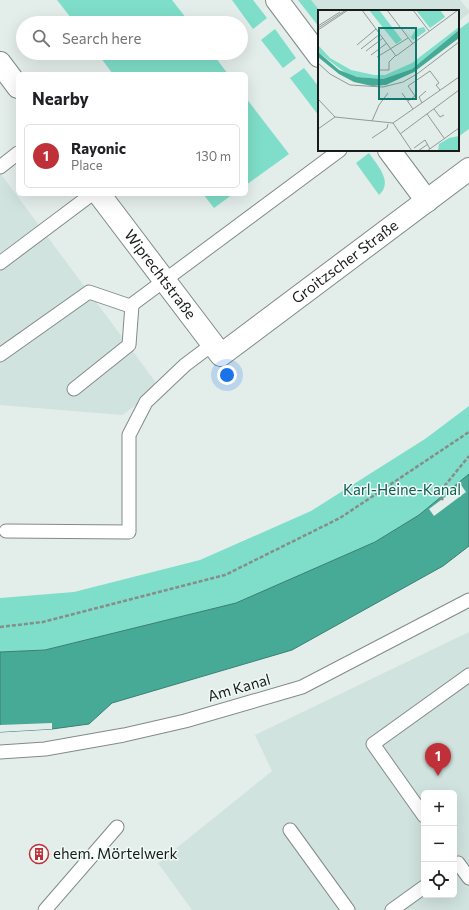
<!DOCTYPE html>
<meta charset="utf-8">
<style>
body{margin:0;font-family:Commissioner,sans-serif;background:#f6f6f6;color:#202124}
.controls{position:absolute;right:12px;bottom:12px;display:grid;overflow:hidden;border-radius:6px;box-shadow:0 4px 16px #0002}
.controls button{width:36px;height:36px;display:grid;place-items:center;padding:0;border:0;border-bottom:1px solid #e0e0e0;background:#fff;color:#202124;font:20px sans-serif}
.you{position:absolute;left:227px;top:375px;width:14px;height:14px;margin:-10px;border:3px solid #fff;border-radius:50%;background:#1a73e8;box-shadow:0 0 0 6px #1a73e833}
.badge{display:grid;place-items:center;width:26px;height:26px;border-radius:50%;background:#c03039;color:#fff;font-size:13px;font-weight:700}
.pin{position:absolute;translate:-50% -33px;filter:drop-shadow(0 1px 2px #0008)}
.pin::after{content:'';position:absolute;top:21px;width:14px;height:12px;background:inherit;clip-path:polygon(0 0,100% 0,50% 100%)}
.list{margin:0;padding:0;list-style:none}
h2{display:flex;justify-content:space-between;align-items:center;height:52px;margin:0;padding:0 16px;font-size:17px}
h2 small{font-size:13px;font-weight:400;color:#757577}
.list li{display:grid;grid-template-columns:26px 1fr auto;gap:12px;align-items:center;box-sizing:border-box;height:64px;margin:0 8px 8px;padding:0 8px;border:1px solid #e0e0e0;border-radius:6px}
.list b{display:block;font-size:15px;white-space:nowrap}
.list p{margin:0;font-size:13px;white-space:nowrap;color:#757577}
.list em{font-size:13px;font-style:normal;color:#757577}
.icon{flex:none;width:22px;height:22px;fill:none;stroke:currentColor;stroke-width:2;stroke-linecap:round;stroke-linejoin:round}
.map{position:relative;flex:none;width:469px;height:910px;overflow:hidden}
.search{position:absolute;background:#fff;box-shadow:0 4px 16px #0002;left:16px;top:16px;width:232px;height:44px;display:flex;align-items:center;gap:10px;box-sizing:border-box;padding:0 14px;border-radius:22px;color:#757577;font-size:15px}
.panel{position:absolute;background:#fff;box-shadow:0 4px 16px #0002;left:16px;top:72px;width:232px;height:124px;border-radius:6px}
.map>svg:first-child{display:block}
.built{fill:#d0e3de;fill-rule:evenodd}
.green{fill:#7edec9}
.water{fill:#47aa97;stroke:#397f72}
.pier{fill:#e3edea}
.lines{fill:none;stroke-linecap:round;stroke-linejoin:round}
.lane-casing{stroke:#828b89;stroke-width:15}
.street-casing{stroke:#828b89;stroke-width:24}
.path{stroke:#868d8b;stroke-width:2.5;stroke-dasharray:4 2;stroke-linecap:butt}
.lane{stroke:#fff;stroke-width:13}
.street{stroke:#fff;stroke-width:22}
.labels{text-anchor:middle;stroke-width:3;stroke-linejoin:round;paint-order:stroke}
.street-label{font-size:15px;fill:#181b1a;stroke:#f0faf7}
.park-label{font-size:15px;fill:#0e6052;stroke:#f0faf7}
.poi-label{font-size:15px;fill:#181b1a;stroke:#f0faf7;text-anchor:start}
.inset-road{fill:none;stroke:#929997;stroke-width:1}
.view{fill:#0f766e;fill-opacity:0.15;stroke:#0f766e;stroke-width:2}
.inset-edge{fill:none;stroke:#181b1a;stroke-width:2}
</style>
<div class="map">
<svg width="469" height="910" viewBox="0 0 469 910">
<rect width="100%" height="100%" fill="#e3edea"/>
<g class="built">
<path d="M311,0H460L469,11V13L458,22V11H319Z"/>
<path d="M0,173L160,388L122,415L0,405Z"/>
<path d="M469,632V910H192L158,863L272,771L255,735ZM424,793H454V895H424Z"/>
</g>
<g class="green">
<path d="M57,0H172L190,23H75Z"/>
<path d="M232,0H253L267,18L253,29Z"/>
<path d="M298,0H311L320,11L319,27Z"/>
<path d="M469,22V129L458,137V30Z"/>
<path d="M275,29L296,58L283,68L261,40Z"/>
<path d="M97,53H212L228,74H113Z"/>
<path d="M304,68L319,87V116L290,78Z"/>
<path d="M246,98L289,154L246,185Z"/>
<path d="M369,153C377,165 394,182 379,195L356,163Z"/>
<path d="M203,194H233L214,208Z"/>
<path d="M469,406V474L419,515L375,542L236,603L45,650L0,652V598L74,592L200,560L311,511L425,439Z"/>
</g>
<path class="water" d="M469,474V546L443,566L292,650L112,703L89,724L52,729L0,732V652L45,650L236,603L375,542L419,515Z"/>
<g class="pier">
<path d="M461,485L466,492L434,516L429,509Z"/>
<path d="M52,723V729L0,732V725Z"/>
</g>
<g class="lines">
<defs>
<g id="lane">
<path d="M0,167L18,153"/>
<path d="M0,263L92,194"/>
<path d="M0,355L89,292L130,306L340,150"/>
<path d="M74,389L129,345L132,305"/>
<path d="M6,531L129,532V435L146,402L185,365L213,344"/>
<path d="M0,752L45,749L124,735L185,721L302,687L469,600"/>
<path d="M424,816L373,744L469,675"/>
<path d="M290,830L348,910"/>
<path d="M458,863L469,878"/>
<path d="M45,910L117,827"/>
<path d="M392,910L424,887"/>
</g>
<g id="street">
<path d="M277,0L319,56"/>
<path d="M0,63L18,87"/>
<path d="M389,150L427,201"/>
<path id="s1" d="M99,194L221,355L469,169"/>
</g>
</defs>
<use href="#lane" class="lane-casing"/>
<use href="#street" class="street-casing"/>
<g class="path">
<path d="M443,500L438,494L469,456"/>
<path d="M0,627L43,622L225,575L340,518L469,432"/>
</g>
<use href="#lane" class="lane"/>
<use href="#street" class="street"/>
</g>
<defs>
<symbol id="building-ring" viewBox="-11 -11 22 22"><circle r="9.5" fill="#f0faf7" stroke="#c03039" stroke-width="1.5"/><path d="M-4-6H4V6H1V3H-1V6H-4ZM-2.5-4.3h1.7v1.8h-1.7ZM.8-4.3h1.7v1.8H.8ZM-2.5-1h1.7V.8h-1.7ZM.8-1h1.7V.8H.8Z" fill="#c03039"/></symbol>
</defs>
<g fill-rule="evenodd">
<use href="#building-ring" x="28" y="843" width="22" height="22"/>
</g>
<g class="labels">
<g class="street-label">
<text dy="5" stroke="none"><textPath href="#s1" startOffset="357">Groitzscher Straße</textPath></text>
<text dy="5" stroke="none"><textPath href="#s1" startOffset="101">Wiprechtstraße</textPath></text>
<text transform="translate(239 688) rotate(-16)" y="5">Am Kanal</text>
</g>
<g class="park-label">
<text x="402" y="495">Karl-Heine-Kanal</text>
</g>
<g class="poi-label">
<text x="53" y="859">ehem. Mörtelwerk</text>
</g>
</g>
<g transform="translate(318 10)">
<rect width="141" height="141" fill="#e3edea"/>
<path d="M51,0H61L84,30L78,34ZM98,0H122L127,7L112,18ZM106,17L108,21L95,30L84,18L93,27L98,19ZM141,17V20L94,59L65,69L39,67L29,64L0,42V35L12,48L33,60L56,65H67L94,53ZM141,126V141H120L121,134L131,128Z" fill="#7edec9"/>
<path d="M141,20V28L96,62L68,75L54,76L36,72L21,64L0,47V42L21,60L39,67L65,69L94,59Z" fill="#47aa97"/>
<path class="inset-road" d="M44,0L78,46L140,0M69,0L95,34M95,0L111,21M0,16L22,2M0,18L28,0M0,20L30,0M39,35L58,19M43,39L62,24M48,41L65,28M53,45L69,33M59,47L90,28M0,53L12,64L32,75L65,77L85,72L99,64L141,32M62,60H71V52L78,45M84,83L95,99M0,89L17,107L75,113M90,91L97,86L90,76L112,61L121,73L118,75L122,80M104,93L101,87L108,81M116,99L122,107L126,105M109,104L126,128M54,111L61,95L70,83M75,113L141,67M75,113L94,141M0,119L17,107M82,124L141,80M54,128L69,118L70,114M96,138L107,130L112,139M100,141L110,134M109,141L141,118"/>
<path class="view" d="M61,18H98V89H61Z"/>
<rect width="141" height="141" class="inset-edge"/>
</g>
</svg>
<div class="controls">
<button>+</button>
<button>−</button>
<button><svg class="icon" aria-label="locate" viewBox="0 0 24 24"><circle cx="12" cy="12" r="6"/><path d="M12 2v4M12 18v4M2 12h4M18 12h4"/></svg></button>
</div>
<div class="you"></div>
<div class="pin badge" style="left:438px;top:776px">1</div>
<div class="search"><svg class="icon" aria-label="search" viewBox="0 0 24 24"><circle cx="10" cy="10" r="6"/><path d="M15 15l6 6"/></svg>Search here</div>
<section class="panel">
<h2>Nearby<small></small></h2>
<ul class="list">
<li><span class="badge">1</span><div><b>Rayonic</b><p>Place</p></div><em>130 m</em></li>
</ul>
</section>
</div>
